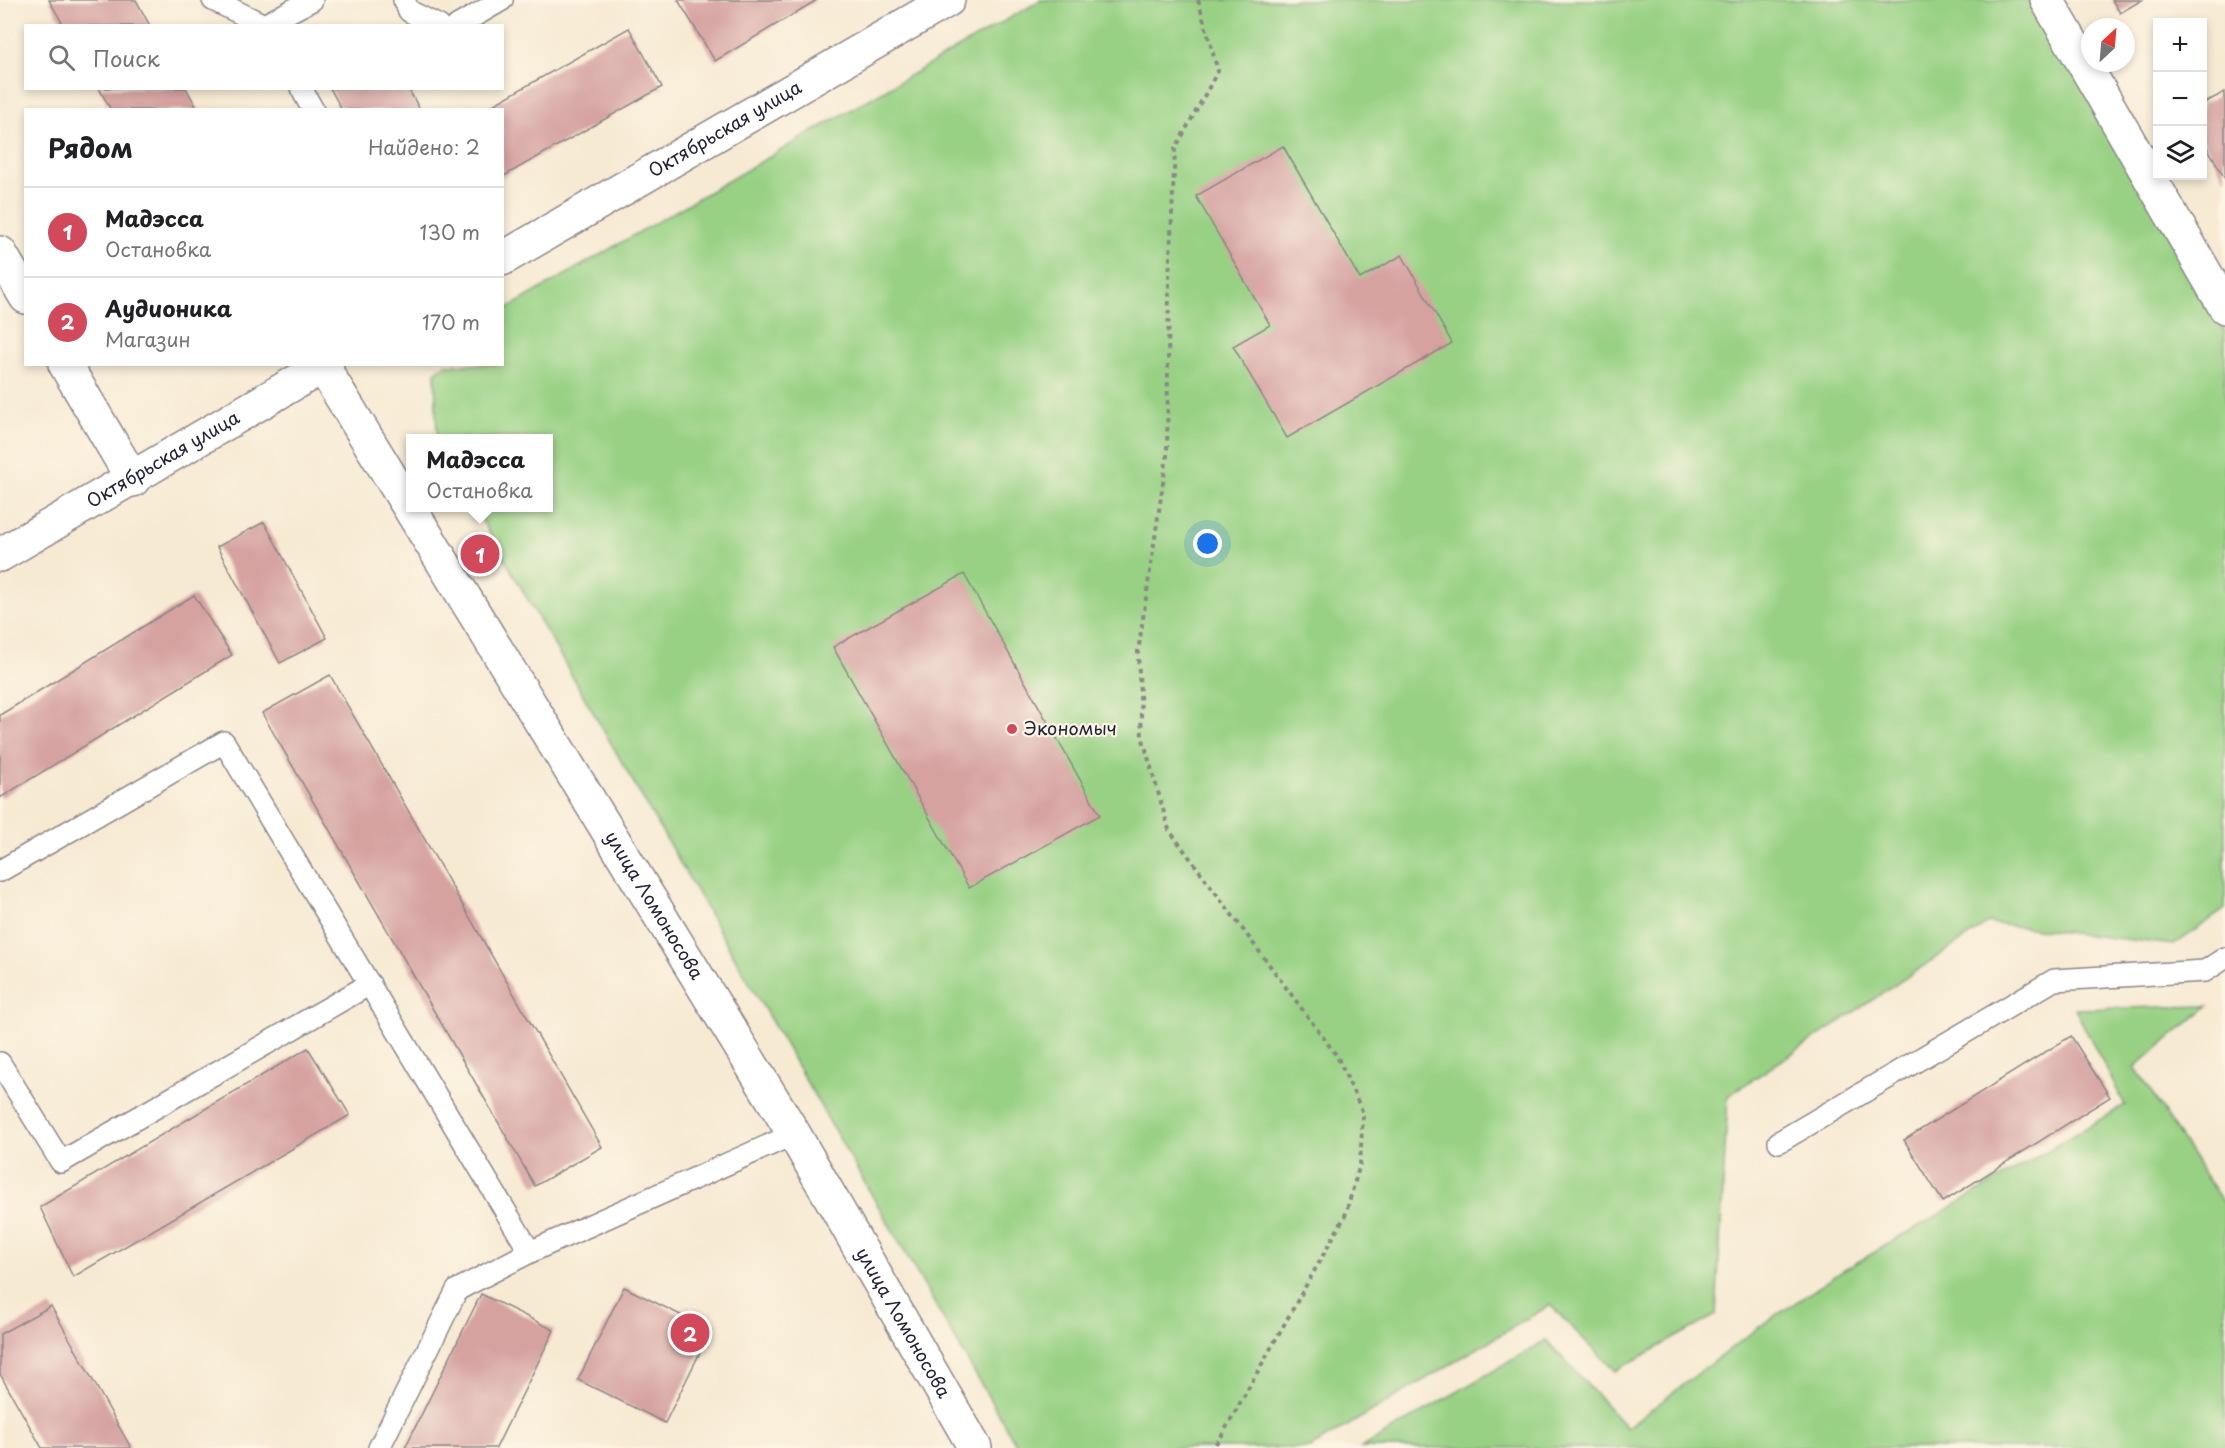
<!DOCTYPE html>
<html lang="ru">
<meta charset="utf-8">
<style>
body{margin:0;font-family:"Playpen Sans",sans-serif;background:#f2f2f2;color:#202124}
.controls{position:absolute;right:18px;top:18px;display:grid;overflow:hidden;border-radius:0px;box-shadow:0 3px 9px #0003}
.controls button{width:54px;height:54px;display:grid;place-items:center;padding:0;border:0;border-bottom:2px solid #e0e0e0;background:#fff;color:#202124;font:30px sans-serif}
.compass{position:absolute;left:2081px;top:18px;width:54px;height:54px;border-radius:50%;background:#fff;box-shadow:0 3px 9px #0003;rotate:26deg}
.you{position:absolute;left:1208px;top:544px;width:21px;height:21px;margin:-15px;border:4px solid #fff;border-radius:50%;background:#1a73e8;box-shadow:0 0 0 9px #1a73e833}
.badge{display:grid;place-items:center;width:39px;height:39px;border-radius:50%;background:#d1495b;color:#fff;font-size:20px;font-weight:700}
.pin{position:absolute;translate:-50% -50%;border:3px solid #fff;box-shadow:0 2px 6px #0006}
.popup{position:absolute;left:406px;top:434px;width:147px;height:78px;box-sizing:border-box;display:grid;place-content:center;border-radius:0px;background:#fff;filter:drop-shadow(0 2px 4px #0005);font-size:20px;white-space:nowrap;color:#757577}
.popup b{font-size:22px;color:#202124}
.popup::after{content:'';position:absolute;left:50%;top:100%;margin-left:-12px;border:12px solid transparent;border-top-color:#fff}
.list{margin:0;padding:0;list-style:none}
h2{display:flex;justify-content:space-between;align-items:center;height:78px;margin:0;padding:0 24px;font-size:26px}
h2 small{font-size:20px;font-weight:400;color:#757577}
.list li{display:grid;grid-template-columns:39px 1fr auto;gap:18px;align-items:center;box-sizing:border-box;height:90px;padding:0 24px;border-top:2px solid #e0e0e0}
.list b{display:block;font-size:22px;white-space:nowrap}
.list p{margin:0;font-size:20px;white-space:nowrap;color:#757577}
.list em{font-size:20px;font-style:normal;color:#757577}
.icon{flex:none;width:33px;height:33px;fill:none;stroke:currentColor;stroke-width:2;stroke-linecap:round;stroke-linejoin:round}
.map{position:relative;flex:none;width:2225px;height:1448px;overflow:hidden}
.search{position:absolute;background:#fff;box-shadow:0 3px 9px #0003;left:24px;top:24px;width:480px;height:66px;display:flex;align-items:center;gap:15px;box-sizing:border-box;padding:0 21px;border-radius:0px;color:#757577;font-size:22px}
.panel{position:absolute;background:#fff;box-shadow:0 3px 9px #0003;left:24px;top:108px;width:480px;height:258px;border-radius:0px}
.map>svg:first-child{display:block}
.green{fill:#98d184;stroke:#5d7a60;stroke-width:1.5}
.building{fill:#d5a2a0}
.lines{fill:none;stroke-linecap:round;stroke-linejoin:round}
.lane-casing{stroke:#8c8687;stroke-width:24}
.secondary-casing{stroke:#8c8687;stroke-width:36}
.primary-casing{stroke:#8c8687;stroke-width:36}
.path{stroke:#8c8687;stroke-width:4;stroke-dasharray:4.5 4.5;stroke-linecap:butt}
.lane{stroke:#fff;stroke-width:21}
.secondary{stroke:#fff;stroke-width:33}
.primary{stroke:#fff;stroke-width:33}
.poi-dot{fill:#d1495b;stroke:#fcf5e5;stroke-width:2}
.labels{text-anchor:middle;stroke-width:4.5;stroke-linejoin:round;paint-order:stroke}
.street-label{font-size:18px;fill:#22223b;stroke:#fcf5e5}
.poi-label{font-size:18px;fill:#22223b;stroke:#fcf5e5;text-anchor:start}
</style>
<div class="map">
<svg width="2225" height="1448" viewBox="0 0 2225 1448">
<rect width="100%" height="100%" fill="#fcf5e5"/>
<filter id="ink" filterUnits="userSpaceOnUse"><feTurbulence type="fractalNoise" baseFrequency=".0167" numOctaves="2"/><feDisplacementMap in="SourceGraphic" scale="12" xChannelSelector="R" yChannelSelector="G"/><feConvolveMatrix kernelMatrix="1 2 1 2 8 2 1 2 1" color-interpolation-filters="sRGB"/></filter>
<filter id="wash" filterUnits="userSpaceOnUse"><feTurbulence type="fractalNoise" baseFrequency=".008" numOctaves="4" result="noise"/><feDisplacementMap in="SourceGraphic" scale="24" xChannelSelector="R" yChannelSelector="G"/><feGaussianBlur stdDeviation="1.35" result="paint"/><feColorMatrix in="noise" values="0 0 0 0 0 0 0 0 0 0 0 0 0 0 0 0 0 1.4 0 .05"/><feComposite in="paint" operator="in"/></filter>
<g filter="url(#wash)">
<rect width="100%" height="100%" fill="#f7ead3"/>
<g class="green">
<path d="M1041,0H2038L2225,332V909L2174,945L1988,923L1728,1096L1716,1315L1615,1371L1550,1305L1310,1448H1018L475,508H549V438H437L435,373L445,365L502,364L503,312L506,309Z"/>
<path d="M2208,1006L2135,1067L2225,1206V1448H1361L1546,1340L1627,1428L1756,1329L1846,1269L2125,1105L2075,1009Z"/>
</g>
<g id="blocks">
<g class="building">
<path d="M49,0H136L150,26H64Z"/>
<path d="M678,0H817L715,61Z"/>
<path d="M2112,0H2142L2120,13Z"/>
<path d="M629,28L662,87L502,177V110H484Z"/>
<path d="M99,88H186L198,110H111Z"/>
<path d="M330,88H408L420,110H342Z"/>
<path d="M2225,92V179L2202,138V104Z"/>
<path d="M1283,146L1360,279L1402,255L1452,343L1287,438L1233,346L1270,325L1196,196Z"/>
<path d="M264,522L327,638L280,663L217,547Z"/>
<path d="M964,574L1100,815L969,888L833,647Z"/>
<path d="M194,595L232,655L0,798V715Z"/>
<path d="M330,675L602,1147L535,1186L262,713Z"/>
<path d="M2071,1036L2110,1097L1943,1202L1904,1140Z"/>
<path d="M308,1048L350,1115L73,1277L40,1207Z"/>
<path d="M624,1287L711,1330L665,1423L578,1380Z"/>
<path d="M481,1294L554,1330L496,1448H405Z"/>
<path d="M51,1306L131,1448H42L0,1374V1334Z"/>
</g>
</g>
</g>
<g filter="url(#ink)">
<use href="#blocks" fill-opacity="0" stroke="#8c8687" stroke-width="1.5"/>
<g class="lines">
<defs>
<g id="lane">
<path d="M213,0L264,25L312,0"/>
<path d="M404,0L409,11L439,26"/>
<path d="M457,26L502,0"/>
<path d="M301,88L313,110"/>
<path d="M0,871L224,742L530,1252"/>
<path d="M0,1063L61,1162L370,984"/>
<path d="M1779,1142L2054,980L2205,971L2225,958"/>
<path d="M379,1448L457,1290L530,1252L794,1134"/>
</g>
<g id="secondary">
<path d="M2047,0L2225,307"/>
<path d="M0,253L26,297"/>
<path d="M65,364L133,480"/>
<path id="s1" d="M323,367L794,1134L975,1448"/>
</g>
<g id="primary">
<path id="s2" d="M502,259L948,0"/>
<path id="s3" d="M0,555L327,364"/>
</g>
</defs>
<use href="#lane" class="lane-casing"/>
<use href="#secondary" class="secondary-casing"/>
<use href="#primary" class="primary-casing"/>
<path class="path" d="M1198,0L1218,71L1175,149L1169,280L1167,456L1138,652L1142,736L1169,830L1337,1056L1363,1113L1360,1164L1345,1216L1221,1437L1212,1448"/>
<use href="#lane" class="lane"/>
<use href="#secondary" class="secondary"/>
<use href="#primary" class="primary"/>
</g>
</g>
<circle class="poi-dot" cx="1012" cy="729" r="6"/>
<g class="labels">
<g class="street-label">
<text dy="6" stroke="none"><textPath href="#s2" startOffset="258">Октябрьская улица</textPath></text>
<text dy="6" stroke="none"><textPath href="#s3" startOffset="189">Октябрьская улица</textPath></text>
<text dy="6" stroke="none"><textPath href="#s1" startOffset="632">улица Ломоносова</textPath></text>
<text dy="6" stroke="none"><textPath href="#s1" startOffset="1118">улица Ломоносова</textPath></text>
</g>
<g class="poi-label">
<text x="1024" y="735">Экономыч</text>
</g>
</g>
</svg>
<div class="controls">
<button>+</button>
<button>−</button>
<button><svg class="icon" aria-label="layers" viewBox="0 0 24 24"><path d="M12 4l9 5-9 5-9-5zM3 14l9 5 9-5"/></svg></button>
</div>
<svg class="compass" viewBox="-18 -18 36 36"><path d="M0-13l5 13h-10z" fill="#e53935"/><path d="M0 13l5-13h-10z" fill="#757577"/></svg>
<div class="you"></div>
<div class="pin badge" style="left:480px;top:554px">1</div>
<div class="popup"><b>Мадэсса</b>Остановка</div>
<div class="pin badge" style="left:690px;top:1333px">2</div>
<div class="search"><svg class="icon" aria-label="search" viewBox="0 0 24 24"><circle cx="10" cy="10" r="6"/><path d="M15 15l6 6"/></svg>Поиск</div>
<section class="panel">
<h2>Рядом<small>Найдено: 2</small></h2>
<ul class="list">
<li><span class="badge">1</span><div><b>Мадэсса</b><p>Остановка</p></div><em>130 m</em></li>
<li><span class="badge">2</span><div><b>Аудионика</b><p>Магазин</p></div><em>170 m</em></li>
</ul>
</section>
</div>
